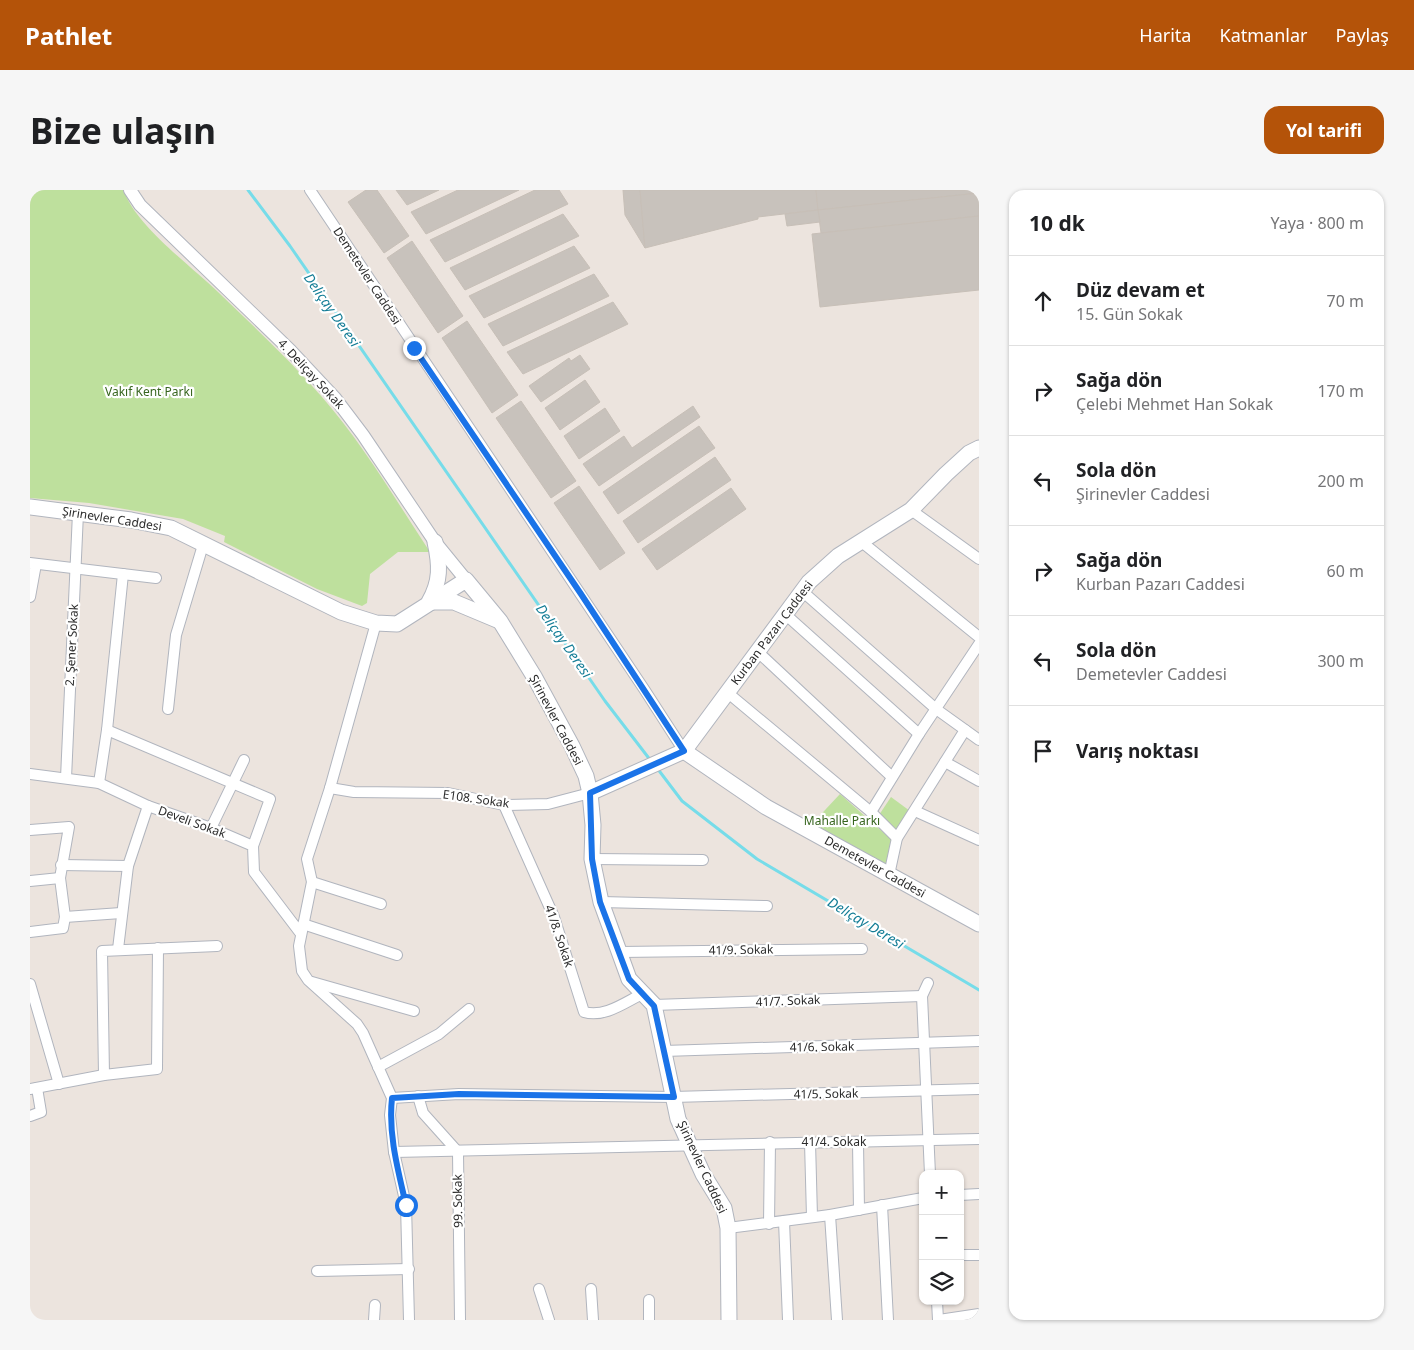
<!DOCTYPE html>
<html lang="tr">
<meta charset="utf-8">
<style>
body{margin:0;font-family:"Noto Sans",sans-serif;background:#f6f6f6;color:#202124}
.controls{position:absolute;right:15px;bottom:15px;display:grid;overflow:hidden;border-radius:10px;box-shadow:0 1px 4px #0004}
.controls button{width:45px;height:45px;display:grid;place-items:center;padding:0;border:0;border-bottom:1px solid #e0e0e0;background:#fff;color:#202124;font:25px sans-serif}
.stop{position:absolute;width:15px;height:15px;margin:-11px;border:4px solid #1a73e8;border-radius:50%;background:#fff}
.stop.end{background:#1a73e8;border-color:#fff;box-shadow:0 1px 5px #0008}
.list{margin:0;padding:0;list-style:none}
h2{display:flex;justify-content:space-between;align-items:center;height:65px;margin:0;padding:0 20px;font-size:21px}
h2 small{font-size:16px;font-weight:400;color:#757577}
.list li{display:grid;grid-template-columns:32px 1fr auto;gap:15px;align-items:center;box-sizing:border-box;height:90px;padding:0 20px;border-top:1px solid #e0e0e0}
.list b{display:block;font-size:19px;white-space:nowrap}
.list p{margin:0;font-size:16px;white-space:nowrap;color:#757577}
.list em{font-size:16px;font-style:normal;color:#757577}
.icon{flex:none;width:28px;height:28px;fill:none;stroke:currentColor;stroke-width:2;stroke-linecap:round;stroke-linejoin:round}
.map{position:relative;flex:none;width:949px;height:1130px;overflow:hidden;border-radius:15px}
header{display:flex;align-items:center;gap:30px;box-sizing:border-box;height:70px;padding:0 25px;background:#b45309;color:#fff}
header strong{font-size:24px}
nav{display:flex;gap:28px;margin-inline-start:auto;font-size:18px}
.intro{display:flex;align-items:center;justify-content:space-between;box-sizing:border-box;height:120px;padding:0 30px}
h1{margin:0;font-size:35px}
.button{padding:12px 22px;border-radius:15px;background:#b45309;color:#fff;font-size:18px;font-weight:700}
main{display:flex;gap:30px;padding:0 30px}
aside{flex:1;background:#fff;border-radius:15px;box-shadow:0 1px 4px #0004}
.map>svg:first-child{display:block}
.green{fill:#bee09d}
.lines{fill:none;stroke-linecap:round;stroke-linejoin:round}
.stream{stroke:#76dce9;stroke-width:3}
.building{fill:#c8c2bc;stroke:#c7bfb7}
.minor-casing{stroke:#b1b5be;stroke-width:12}
.tertiary-casing{stroke:#b1b5be;stroke-width:14}
.secondary-casing{stroke:#b1b5be;stroke-width:17}
.minor{stroke:#fff;stroke-width:10}
.tertiary{stroke:#fff;stroke-width:12}
.secondary{stroke:#fff;stroke-width:15}
.route{stroke:#1a73e8;stroke-width:6}
.labels{text-anchor:middle;stroke-width:4.5;stroke-linejoin:round;paint-order:stroke}
.street-label{font-size:12px;fill:#2b2b2b;stroke:#fff}
.park-label{font-size:12px;fill:#37651e;stroke:#fff}
.water-label{font-size:14px;font-style:italic;fill:#147d96;stroke:#fff}
</style>
<header>
<strong>Pathlet</strong>
<nav><a>Harita</a><a>Katmanlar</a><a>Paylaş</a></nav>
</header>
<div class="intro"><h1>Bize ulaşın</h1><a class="button">Yol tarifi</a></div>
<main>
<div class="map">
<svg width="949" height="1130" viewBox="0 0 949 1130">
<rect width="100%" height="100%" fill="#ece4de"/>
<g class="green">
<path d="M0,0H94C103,33 162,77 188,102C223,136 260,170 292,207C333,254 365,309 400,362H368L340,384L337,413L332,416L287,399L194,352L195,346L153,329L59,313L0,308Z"/>
<path d="M810,604L864,652L856,676L781,635Z"/>
<path d="M861,607L880,621L866,639L849,625Z"/>
</g>
<g class="lines">
<g class="stream">
<path d="M218,0L260,56L575,511L621,571"/>
<path d="M627,578L652,611L727,669L949,800"/>
</g>
</g>
<g class="building">
<path d="M336,0H347L379,46L354,63L318,12Z"/>
<path d="M366,0H409L377,15Z"/>
<path d="M428,0H489L396,44L381,22Z"/>
<path d="M505,0H529L538,14L415,72L400,50Z"/>
<path d="M593,0H610L615,58L595,25Z"/>
<path d="M610,0H786L788,20L728,27V29L615,58Z"/>
<path d="M786,0H949V3L788,20Z"/>
<path d="M949,3V26L791,43L788,20Z"/>
<path d="M788,20L790,32L757,36L755,24Z"/>
<path d="M533,24L549,46L435,100L420,78Z"/>
<path d="M949,26V100L790,117L782,44Z"/>
<path d="M382,51L433,126L408,143L357,68Z"/>
<path d="M544,56L560,78L454,128L439,106Z"/>
<path d="M564,84L579,106L473,156L458,134Z"/>
<path d="M583,112L598,134L493,184L477,162Z"/>
<path d="M437,131L488,205L462,223L412,148Z"/>
<path d="M550,165L560,179L511,212L499,196L539,168L541,171Z"/>
<path d="M555,190L570,212L530,240L515,218Z"/>
<path d="M491,211L546,291L521,308L466,228Z"/>
<path d="M663,216L670,227L569,296L553,274L594,246L602,258Z"/>
<path d="M575,218L590,241L549,269L534,246Z"/>
<path d="M669,236L685,258L588,324L573,302Z"/>
<path d="M685,267L701,290L608,353L593,331Z"/>
<path d="M549,296L595,363L570,380L524,313Z"/>
<path d="M701,298L716,319L627,380L612,359Z"/>
</g>
<g class="lines">
<defs>
<g id="minor">
<path d="M280,0L614,499L654,561"/>
<path d="M881,320L949,369"/>
<path d="M833,353L949,447"/>
<path d="M0,373L126,388"/>
<path d="M772,401L906,519L949,550"/>
<path d="M0,407L6,374"/>
<path d="M755,424L889,544"/>
<path d="M346,433L300,598L277,669L282,692L269,756L272,781L278,790L327,834L333,843L362,908L360,925L364,962L376,1015L379,1130"/>
<path d="M728,462L862,587"/>
<path d="M698,503L841,622L867,648"/>
<path d="M138,519L146,445L173,355"/>
<path d="M77,540L240,609L223,656"/>
<path d="M915,572L949,591"/>
<path d="M0,584L69,593L118,616L181,638L223,656L224,682L271,744"/>
<path d="M36,588L48,323"/>
<path d="M69,593L77,540L93,384"/>
<path d="M300,598L324,602L418,603L474,615L518,614L560,603"/>
<path d="M474,615L524,727L554,822C574,828 594,813 612,804"/>
<path d="M885,621L949,650"/>
<path d="M841,622L889,544L949,454"/>
<path d="M181,638L214,570"/>
<path d="M0,640L39,637L30,688L35,727"/>
<path d="M562,669L673,670"/>
<path d="M31,675L98,676"/>
<path d="M859,685L867,648L935,540"/>
<path d="M0,691L30,688"/>
<path d="M282,692L351,714"/>
<path d="M571,712L737,716"/>
<path d="M273,734L367,765"/>
<path d="M0,742L33,738L35,727L91,723"/>
<path d="M88,759L98,676L118,616"/>
<path d="M590,762L832,759"/>
<path d="M282,792L384,821"/>
<path d="M898,793L892,806L900,984"/>
<path d="M0,794L29,894"/>
<path d="M624,815L892,806"/>
<path d="M634,861L949,851"/>
<path d="M348,877L409,844L439,819"/>
<path d="M74,885L72,761L187,756"/>
<path d="M0,899L74,885L127,879L128,758"/>
<path d="M388,906L393,923L428,962L430,1130"/>
<path d="M362,908L429,904L643,907L949,899"/>
<path d="M0,926L11,922L7,898"/>
<path d="M780,952L782,1027"/>
<path d="M828,952L829,1020"/>
<path d="M364,962L949,949"/>
<path d="M930,1005L949,1004"/>
<path d="M852,1015L858,1130"/>
<path d="M800,1025L807,1130"/>
<path d="M754,1031L758,1130"/>
<path d="M739,1034L740,952"/>
<path d="M698,1038L800,1025L893,1008"/>
<path d="M930,1065H949"/>
<path d="M287,1081L379,1079"/>
<path d="M509,1099L519,1130"/>
<path d="M561,1099L563,1130"/>
<path d="M619,1110V1130"/>
<path d="M907,1111L908,1130"/>
<path d="M344,1130L345,1115"/>
<path d="M909,1130L949,1124"/>
</g>
<path id="tertiary" d="M100,0L110,15L260,160L305,208L333,245L405,352L436,390"/>
<g id="secondary">
<path d="M0,317L101,330L141,338L311,422L346,433L367,434L436,390L470,431L505,488L542,556L556,586L560,603L563,635L562,669L571,712L599,789L624,815L648,929L673,984L694,1018L698,1038L699,1130"/>
<path d="M399,412C411,391 410,375 405,352"/>
<path d="M401,412H424L467,430"/>
<path d="M654,561L736,617L949,734"/>
<path d="M560,603L654,561L779,392L808,366L881,320L916,284L939,263L949,258"/>
</g>
</defs>
<use href="#minor" class="minor-casing"/>
<use href="#tertiary" class="tertiary-casing"/>
<use href="#secondary" class="secondary-casing"/>
<use href="#minor" class="minor"/>
<use href="#tertiary" class="tertiary"/>
<use href="#secondary" class="secondary"/>
</g>
<g class="lines">
<path class="route" d="M376,1015C368,980 358,944 362,908L429,904L644,907L624,816L599,789L570,712L562,669L560,603L654,561L551,404L384,158"/>
</g>
<g class="labels">
<g class="street-label">
<text transform="translate(337 86) rotate(57)" y="4">Demetevler Caddesi</text>
<text transform="translate(281 184) rotate(47)" y="4">4. Deliçay Sokak</text>
<text transform="translate(82 329) rotate(9)" y="4">Şirinevler Caddesi</text>
<text transform="translate(742 443) rotate(-53)" y="4">Kurban Pazarı Caddesi</text>
<text transform="translate(42 455) rotate(-87)" y="4">2. Şener Sokak</text>
<text transform="translate(526 530) rotate(62)" y="4">Şirinevler Caddesi</text>
<text transform="translate(446 609) rotate(8)" y="4">E108. Sokak</text>
<text transform="translate(162 632) rotate(20)" y="4">Develi Sokak</text>
<text transform="translate(845 677) rotate(29)" y="4">Demetevler Caddesi</text>
<text transform="translate(529 746) rotate(71)" y="4">41/8. Sokak</text>
<text transform="translate(711 760) rotate(-1)" y="4">41/9. Sokak</text>
<text transform="translate(758 811) rotate(-2)" y="4">41/7. Sokak</text>
<text transform="translate(792 857) rotate(-1)" y="4">41/6. Sokak</text>
<text transform="translate(796 904) rotate(-1)" y="4">41/5. Sokak</text>
<text x="804" y="956">41/4. Sokak</text>
<text transform="translate(672 977) rotate(65)" y="4">Şirinevler Caddesi</text>
<text transform="translate(428 1011) rotate(-91)" y="4">99. Sokak</text>
</g>
<g class="park-label">
<text x="119" y="206">Vakıf Kent Parkı</text>
<text x="812" y="635">Mahalle Parkı</text>
</g>
<g class="water-label">
<text transform="translate(302 120) rotate(55)" y="5">Deliçay Deresi</text>
<text transform="translate(534 451) rotate(55)" y="5">Deliçay Deresi</text>
<text transform="translate(836 733) rotate(31)" y="5">Deliçay Deresi</text>
</g>
</g>
</svg>
<div class="controls">
<button>+</button>
<button>−</button>
<button><svg class="icon" aria-label="layers" viewBox="0 0 24 24"><path d="M12 4l9 5-9 5-9-5zM3 14l9 5 9-5"/></svg></button>
</div>
<div class="stop" style="left:376px;top:1015px"></div>
<div class="stop end" style="left:384px;top:158px"></div>
</div>
<aside>
<h2>10 dk<small>Yaya · 800 m</small></h2>
<ul class="list">
<li><svg class="icon" aria-label="ahead" viewBox="0 0 24 24"><path d="M12 20V5M6 11l6-6 6 6"/></svg><div><b>Düz devam et</b><p>15. Gün Sokak</p></div><em>70 m</em></li>
<li><svg class="icon" aria-label="right" viewBox="0 0 24 24"><path d="M7 20v-9h11M14 6l5 5-5 5"/></svg><div><b>Sağa dön</b><p>Çelebi Mehmet Han Sokak</p></div><em>170 m</em></li>
<li><svg class="icon" aria-label="left" viewBox="0 0 24 24"><path d="M17 20v-9H6M10 6l-5 5 5 5"/></svg><div><b>Sola dön</b><p>Şirinevler Caddesi</p></div><em>200 m</em></li>
<li><svg class="icon" aria-label="right" viewBox="0 0 24 24"><path d="M7 20v-9h11M14 6l5 5-5 5"/></svg><div><b>Sağa dön</b><p>Kurban Pazarı Caddesi</p></div><em>60 m</em></li>
<li><svg class="icon" aria-label="left" viewBox="0 0 24 24"><path d="M17 20v-9H6M10 6l-5 5 5 5"/></svg><div><b>Sola dön</b><p>Demetevler Caddesi</p></div><em>300 m</em></li>
<li><svg class="icon" aria-label="arrive" viewBox="0 0 24 24"><path d="M6 21V4h12l-3 4 3 4H6"/></svg><div><b>Varış noktası</b></div></li>
</ul>
</aside>
</main>
